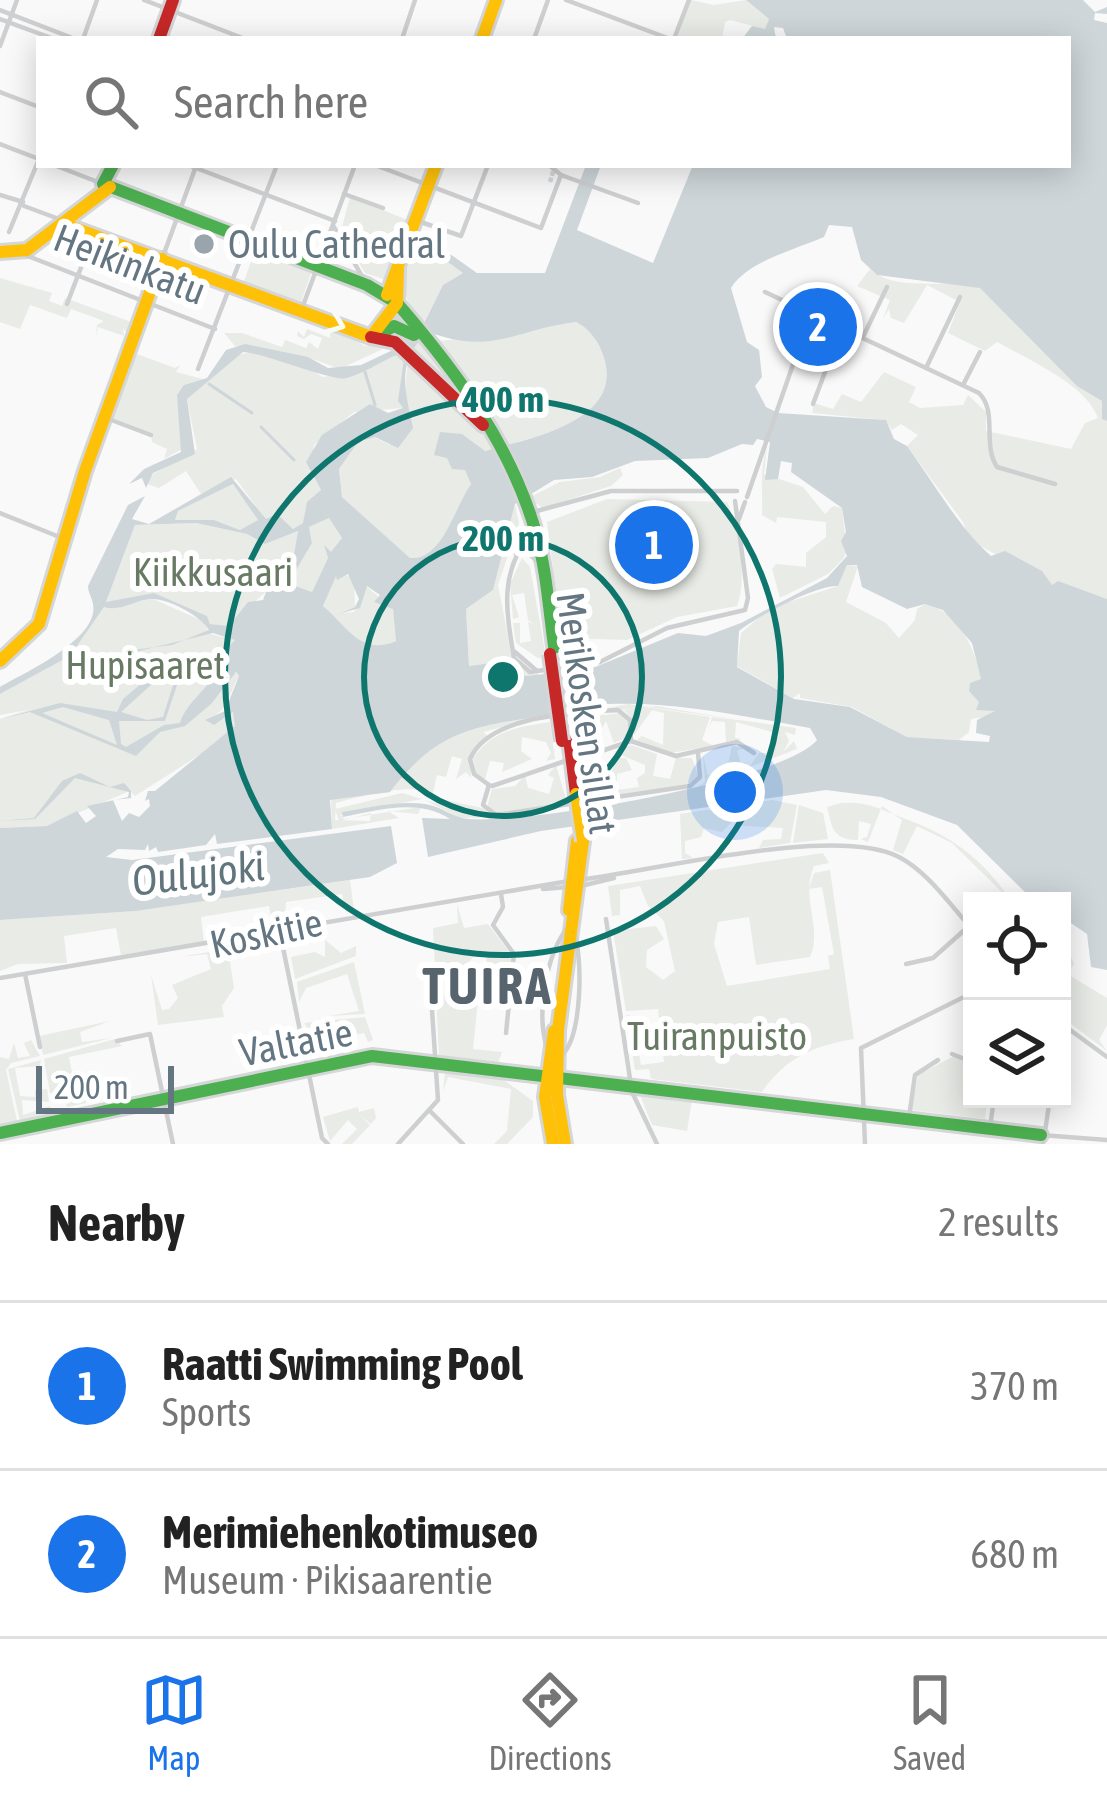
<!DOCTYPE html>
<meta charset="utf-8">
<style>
body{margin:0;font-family:"Asap Condensed",sans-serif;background:#f6f6f6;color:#222}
.controls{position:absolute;right:36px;bottom:36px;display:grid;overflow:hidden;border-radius:0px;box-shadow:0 6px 30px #0003}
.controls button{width:108px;height:108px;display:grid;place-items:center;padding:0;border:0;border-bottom:3px solid #e0e0e0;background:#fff;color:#222;font:60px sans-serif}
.scale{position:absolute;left:36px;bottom:30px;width:138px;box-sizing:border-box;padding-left:12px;border:6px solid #657683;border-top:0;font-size:33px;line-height:42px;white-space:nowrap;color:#657683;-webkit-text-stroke:9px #fff;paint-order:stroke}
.you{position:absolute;left:735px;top:792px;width:42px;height:42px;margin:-30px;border:9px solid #fff;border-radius:50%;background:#1a73e8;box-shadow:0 0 0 18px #1a73e833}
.badge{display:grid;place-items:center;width:78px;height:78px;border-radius:50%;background:#1a73e8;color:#fff;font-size:39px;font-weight:700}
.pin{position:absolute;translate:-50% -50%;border:6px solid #fff;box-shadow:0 3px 12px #0006}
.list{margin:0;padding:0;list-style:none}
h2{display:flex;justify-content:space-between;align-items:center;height:156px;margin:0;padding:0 48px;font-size:51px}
h2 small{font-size:39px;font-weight:400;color:#767676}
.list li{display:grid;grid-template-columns:78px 1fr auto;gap:36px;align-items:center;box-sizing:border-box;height:168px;padding:0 48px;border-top:3px solid #e0e0e0}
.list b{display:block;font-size:45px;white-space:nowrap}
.list p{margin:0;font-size:39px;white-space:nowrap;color:#767676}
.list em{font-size:39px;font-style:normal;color:#767676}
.icon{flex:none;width:66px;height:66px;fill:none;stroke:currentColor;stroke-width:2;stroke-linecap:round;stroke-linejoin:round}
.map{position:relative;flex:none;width:1107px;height:1144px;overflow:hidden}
.search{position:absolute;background:#fff;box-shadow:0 6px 30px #0003;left:36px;right:36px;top:36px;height:132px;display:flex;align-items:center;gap:30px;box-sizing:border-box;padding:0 42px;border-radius:0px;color:#767676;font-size:45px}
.sheet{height:492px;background:#fff}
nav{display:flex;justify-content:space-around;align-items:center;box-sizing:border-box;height:168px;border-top:3px solid #e0e0e0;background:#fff;font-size:33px;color:#767676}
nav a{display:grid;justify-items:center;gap:6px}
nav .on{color:#1a73e8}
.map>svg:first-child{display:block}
.green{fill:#e8ebe6}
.water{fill:#ced6d9;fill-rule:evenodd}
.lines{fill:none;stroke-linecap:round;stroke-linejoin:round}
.stream{stroke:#ced6d9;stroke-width:3}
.street-tunnel{stroke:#d4d8dc;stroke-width:4.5;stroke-dasharray:4.5 2;stroke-linecap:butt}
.fast-casing{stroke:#d5d6d7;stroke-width:18}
.slow-casing{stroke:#d5d6d7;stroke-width:18}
.jam-casing{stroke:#d5d6d7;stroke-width:18}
.street{stroke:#cecfd0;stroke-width:4.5}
.fast{stroke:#4caf50;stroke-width:12}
.slow{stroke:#ffc107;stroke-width:12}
.jam{stroke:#c62828;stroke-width:12}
.slow-bridge-casing{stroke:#d5d6d7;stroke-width:18;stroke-linecap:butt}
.jam-bridge-casing{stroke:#d5d6d7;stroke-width:18;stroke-linecap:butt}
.slow-bridge{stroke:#ffc107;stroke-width:12}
.jam-bridge{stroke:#c62828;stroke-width:12}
.oneway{stroke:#f6fbf6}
.ring{fill:none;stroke:#0f766e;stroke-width:6}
.poi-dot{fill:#99a4ac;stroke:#fff;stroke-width:4.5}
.labels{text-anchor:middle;stroke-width:12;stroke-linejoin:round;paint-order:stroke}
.poi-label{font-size:39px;fill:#657683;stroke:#fff;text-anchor:start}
.street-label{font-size:39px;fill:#657683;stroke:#fff}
.park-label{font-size:39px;fill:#687a64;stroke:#fff}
.water-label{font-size:42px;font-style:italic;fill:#60757c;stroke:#fff}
.district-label{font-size:51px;font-weight:bold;letter-spacing:3px;fill:#57646e;stroke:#fff}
.centre{fill:#0f766e;stroke:#fff;stroke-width:6}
.ring-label{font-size:36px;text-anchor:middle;font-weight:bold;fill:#0f766e;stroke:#fff;stroke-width:12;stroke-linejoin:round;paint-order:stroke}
</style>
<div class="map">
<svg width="1107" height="1144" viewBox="0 0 1107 1144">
<rect width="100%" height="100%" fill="#f9f9f9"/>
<g class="green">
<path d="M691,0L714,5L746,0L769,19L765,29L730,20L725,22L722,39H676Z"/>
<path d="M350,197L410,221L386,280L365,273L341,231Z"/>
<path d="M414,242L438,251L463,273L443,285L423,324C398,296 401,276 414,242Z"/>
<path d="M256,248L312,270L300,305L243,284Z"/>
<path d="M870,269C896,293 946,278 978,287C1000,294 1069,381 1102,401V418L1107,421V599L1058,582L1051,585L970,540L963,522L907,446L918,435L901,424L892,430L885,420L812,413L814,403L833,409L842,394L861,402L884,372L916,387L909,402L920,408L963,405L968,395L986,412V431L1071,449L1085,423L1098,418C1086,384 1027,359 997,342L985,351L948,333L960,302L927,285L904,323L891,318L889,309L883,319L890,300L857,286Z"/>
<path d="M0,278L52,293L49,301L62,306L65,298L134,323L129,336L123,328L124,336L98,327L96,338L97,325L104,321L71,309L67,318L30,305L20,329L0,322Z"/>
<path d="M576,322C589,328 600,343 604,358C624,422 527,439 484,451L462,434L447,458L466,470L471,484C454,508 442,561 410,558L342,497L339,469L358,442L374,437L390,445C395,433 404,418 405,406C408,375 401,354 429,332L442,341Z"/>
<path d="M330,326L365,346L391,345L340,369L307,357L235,346L224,333H242L282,347L285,340L306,348L309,342L318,349L322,338L311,334L304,339L297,336L298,331L304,337L307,329L330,338Z"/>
<path d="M251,352L297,363L323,377L359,372L398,354L404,358L403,408L354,412L314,445L311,472L321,490L303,523L293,529L283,520L265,519L236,479L201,494L186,471L159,488L147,484L153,474L197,449L187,399L233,356Z"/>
<path d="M134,353L175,368L180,365L176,372L203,379L184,385V448L164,459L167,449L152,442L151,433L110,417Z"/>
<path d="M767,446L764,474L803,487L825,514L833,506L842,508L847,551L843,559L828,574L780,598L772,569L776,564L806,567V553L826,537V522L777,517L776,523L762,515C763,491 759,472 767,446Z"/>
<path d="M620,468L623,475L611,486L543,508L528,498L560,482L600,477Z"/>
<path d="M233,484L258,520L240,530L214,520H175L178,511Z"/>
<path d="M607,499L727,502C738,525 748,578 737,606L677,617L627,640L562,638L547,522Z"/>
<path d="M515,504L519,523L498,585L513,662L530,674H545L524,676L506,661L469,666L466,609L493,590Z"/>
<path d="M329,518L342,538L331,553L324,546L328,558L312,592L279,580L228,626L210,624L207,616L158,596L106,602L135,525L196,523L247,534L265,544L298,531L289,581L312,543L309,527Z"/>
<path d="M522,558L530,567L546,657L538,658L516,643L513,623H520V643L531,641L528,622L534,624L528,620L524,593L512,595L519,617L513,619L510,584Z"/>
<path d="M847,565L858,566L846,602L886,623L899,638L915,620L917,609L925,604C961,612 973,648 982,679L970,684L969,691L995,710L994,715L971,719L969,732L959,740L907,737L852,707L800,698V693L793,698L737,666L741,633L770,608L838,586Z"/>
<path d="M344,574L354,579L355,607L339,613L354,612L366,586L393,609L396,641C360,658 347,624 323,606L335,576Z"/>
<path d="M153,599L203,621L210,634L236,640L215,675L220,678L235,651L241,654L220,688L235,672L239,676C227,696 231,708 207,720L214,725L233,712L241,696L248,703L233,729L218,743L135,796L130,791L47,826L0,828V719L28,710L0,715V694L70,656L104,607Z"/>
<path d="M628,704L796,728L795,735L785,732L789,741L783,752L794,741L797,749L697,787L705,782L703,755L708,775L726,773L732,746L743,748L737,751L741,764L749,762L714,781L748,769L759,753H773L779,734L736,722L735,738L742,739L726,742L725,722L712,721L709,728L712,717L745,721L656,706L574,715Z"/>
<path d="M646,707L710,717L702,740L714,746L670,753L637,740L642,736L663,745L664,713L652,710L634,735L632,719L624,710Z"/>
<path d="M621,713L629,722L628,737L614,743L606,721L602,729L583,727L594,753L579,755L569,719Z"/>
<path d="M553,714L483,732L488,736L470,756L471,778L466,772L456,779L462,759L452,756L446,777L437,775L432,797L482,808L497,817L461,818L424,800L474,814C454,808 438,799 420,791C406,785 358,797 336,803L335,820L370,821L371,813L339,821L335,809L402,793L422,799L341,815L344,819L421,807L418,814L388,811L399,818L332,829L331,799L390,792C440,727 476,727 553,714Z"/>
<path d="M550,722L555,759L546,761L551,753L546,742L522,737L521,751L532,759L502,772L504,763L490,761L485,780L475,772L473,758C493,730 518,727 550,722Z"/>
<path d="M631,745L657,754L653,776L670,779L676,758H692L698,776L686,785L583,804L581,763L589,762L588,783L606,790L612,781L611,776L606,779L609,767L611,776L615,758H626L632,770L617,774V790L639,787L637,778L645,773V765L614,752Z"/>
<path d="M556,765L568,806L496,814L487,807L492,789L515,786L525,775L528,788L549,794L554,778L548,775Z"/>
<path d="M772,800L797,805L790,843L759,848L763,840L781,839L783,828L732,825L742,822L739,815L722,832L704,828L701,837L685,841V853L693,858L682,859L680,814Z"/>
<path d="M841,803C869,801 881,810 906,819C953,837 982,858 1011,901L952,843L917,826L903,854L893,850L902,820L882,806L868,842L861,839L867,837L871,824L859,821L858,840C833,840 832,828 827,807Z"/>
<path d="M799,805L823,813L828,839L793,843Z"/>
<path d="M823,853L829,863L814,866C800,898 823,927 810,957L756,965L749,917L718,922L714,944L727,986L830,969L828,956L834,954L822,887L809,889L814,873L830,870L854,1039C814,1046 786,1057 762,1092L651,1079L649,1069L635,1070L626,1015L632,1016L641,1065L664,1062L658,1009L626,1011L613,931L656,926L664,939L647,950L646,967L663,980L675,971L664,921L648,906L640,886L620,890V915L612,916L608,886Z"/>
<path d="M350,880L354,910L346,912L342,894L286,902L284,926L273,929L269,906L201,917L204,942L121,955L116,928L64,936L67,963L18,964L0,971V920L136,911Z"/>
<path d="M457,904L464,928L488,924L512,956L504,1004H499L501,975L485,972L487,955L478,952L466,965L480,980L473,1049L502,1052L498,1063L439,1055L433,928L458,923Z"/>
<path d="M1062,935L1074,964L1070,971L1072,965L1064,963L1067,974L1107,998V1025L1099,1040L1107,1051L1062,1017Z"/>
<path d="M325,940L341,953L356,946V956L295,979L291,957L315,952L325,957Z"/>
<path d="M228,949L234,988L222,1006L224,1017L158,1025L151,975L162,1010L169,1009L178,998L172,985L211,969L207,954L179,957Z"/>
<path d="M354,962L365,1014L328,1016L359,1011L347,974L306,988L299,1002L297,982Z"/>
<path d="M365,1017L373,1040L368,1042L364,1033L329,1041L326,1025L311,1034L304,1023Z"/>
<path d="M110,1021L80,1032L82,1042L111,1038L43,1055L39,1036Z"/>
<path d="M115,1039L122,1046L69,1057L77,1097L83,1087L86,1103L67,1107L63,1092L50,1093L44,1059Z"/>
<path d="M31,1040L40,1056L11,1063L6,1070L17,1121L0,1125V1057L9,1059L14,1043L18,1058L30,1056L24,1043Z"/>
<path d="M954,1056L972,1065V1099H987L985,1119L911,1110L918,1075Z"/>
<path d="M41,1060L40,1066L15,1068L20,1096L35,1097V1090L47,1089L49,1102L22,1100L23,1115L50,1106L51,1115L20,1121L8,1069Z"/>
<path d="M445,1073L501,1078L533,1101V1117L507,1144H494L507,1131L511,1089L448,1077L443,1091Z"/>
<path d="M640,1095L692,1100L687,1131L652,1125Z"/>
<path d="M358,1107L359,1112L374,1108L376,1118L371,1124L360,1115L370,1125L352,1144H342L357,1129L348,1120L330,1141L323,1117Z"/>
</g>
<path class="water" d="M746,0H1083L1095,12L1107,7V14L1095,13L1094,20L1107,23V421L1102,419V401L1077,386L980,288L877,275L861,260L852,227L829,225L824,237C794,250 748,261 731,288L747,342L759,350L762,377L755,386L766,407L778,413L886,420L894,439L907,446C934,483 958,527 991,556L1005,551L1042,571L1052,585L1058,581L1107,599V970L1091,967L1087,934L1062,917V901H1034L957,825L881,797L826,790L541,831L428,857L422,818L450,819C419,798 377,810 343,817L342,812C368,808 399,800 425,804C441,806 453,818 469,819C527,824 784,781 817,740L810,728C713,711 649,695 553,709V714C476,727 440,727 390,792L330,800L332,829L217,844L215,834L206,845L158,852L156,847L149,851L148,844L145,850L118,849L106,857L132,860L391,826L397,863L370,877L136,911L0,920V828L47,826L77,811L86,823L96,816L87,806L128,797L129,792L75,778L35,819L0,821L34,818L62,781L80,773L110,787L124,783L131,791V798L113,800L122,821L129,813L139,817L150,806L149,799L145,801L148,791H155L235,726L233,712L214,725L205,720L225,711L239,676L236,672L211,704L185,726L160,732L136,756L30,712L0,719L60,703L117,712L123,699L148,678L139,674L140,667L126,662L133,650L172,645L209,630C201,616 168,598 151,599C134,600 121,612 104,607L70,656L0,694V687C24,673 100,639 93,604C92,597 88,593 88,586L128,505L145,496L132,519L149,524L231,477L266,519L277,514L293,529L303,523L307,502L321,490L306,462L322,435L370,404L388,413L403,408L398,401L404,359L399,354C379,362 365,373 347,378C331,382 269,354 243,352L187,399L195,454L153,473L146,488L142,478L129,484L144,469L181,452L177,395L184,385L207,378L226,350L245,344L308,357L328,368L361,365L395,349L424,323L443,285L463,273L415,238L440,247L477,273H545L586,165H601L577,230L653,263L693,165H1068V39H787L783,28L774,27L776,39H742L752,26L765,29L769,19ZM576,322C589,328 600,343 604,358C624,422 527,439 485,451L462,434L440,432L434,455L447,458L452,469L465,470L471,484C454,508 442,561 410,558L342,497L339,469L358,442L375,437L398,448L413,428C406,393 394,360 429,332C492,356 516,329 576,322ZM757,439L770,442L765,480L778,479L781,461L792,463L791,472L842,508L846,532L841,541L847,556L827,578L741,623L706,636L678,633L588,670L525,676L506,661L469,666L466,609L493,590L515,504L554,480L592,477L635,461L708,458L742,444L753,445ZM233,484L258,520L240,530L214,520H175L178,511ZM329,518L342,538L331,552L324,545L328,558L312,592L279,580L269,584L263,600L248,602L229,626L210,624L207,616L154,593L106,602L135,525L196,523L247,534L265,544L298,531L289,582L312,543L309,527ZM847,565H857L862,587L907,609L925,604L943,610L972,643L981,679L970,683L969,691L979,702L976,710L995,711L977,720L976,733L990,736L989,742L907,737L850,707L794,699L737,667L739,631C757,616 819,584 838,586ZM348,574L359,599L355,607L338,614L360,608L367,586L380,595L374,602L393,609L396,641C360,657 347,625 323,606L336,576L337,580ZM213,633L235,640C217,658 195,673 173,657L144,664L129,660L135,652ZM214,659L219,670C210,686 185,704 180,723L164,725L126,747L121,744L119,721H165L178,682ZM164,660L175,668L166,672L175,679L163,717L147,720L121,712L162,675ZM63,707L109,720L117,745L42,713Z"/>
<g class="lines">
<g class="stream">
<path d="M365,372L375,405"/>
<path d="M209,384L252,413"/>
<path d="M261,427L294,460"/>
</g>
<path class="street-tunnel" d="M550,182L555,165"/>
<defs>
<g id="fast">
<path d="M113,165L103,184L367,285L397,303"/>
<path d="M397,303C456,371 511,445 536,533C547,572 549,613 555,653"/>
<path d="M376,336L394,326L414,335"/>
<path d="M0,1133L372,1056L1041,1135"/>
</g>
<g id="slow">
<path d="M482,39L496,0"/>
<path d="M63,224L371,337L397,303L398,269"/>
<path d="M0,252L27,250L110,187"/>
<path d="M387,295L436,165"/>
<path d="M0,661L39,624L85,471L162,259"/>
<path d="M569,910L577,841"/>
<path d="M553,1144L545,1097L554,1031"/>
<path d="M565,1144L557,1095L558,1030L583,841"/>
</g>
<g id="jam">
<path d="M159,39L173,0"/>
<path d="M371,337L395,342L483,425"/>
<path d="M569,739L576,794"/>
</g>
</defs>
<use href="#fast" class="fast-casing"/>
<use href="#slow" class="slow-casing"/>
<use href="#jam" class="jam-casing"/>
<g class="street">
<path d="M144,0L245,39"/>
<path d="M566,0L670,39"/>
<path d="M0,10L75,39"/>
<path d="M0,19L54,39"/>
<path d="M83,39L97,0"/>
<path d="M402,39L415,0"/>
<path d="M534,39L548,0"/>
<path d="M674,39L689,0"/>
<path d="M0,46L17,0"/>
<path d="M0,92L39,107"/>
<path d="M0,144L39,159"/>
<path d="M54,165L103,184"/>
<path d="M188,165L335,221"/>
<path d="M375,165L541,228L561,175"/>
<path d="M549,165L561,175L638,203"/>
<path d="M344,194L383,208"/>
<path d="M0,195L23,202"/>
<path d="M24,206L59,219"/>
<path d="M415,220L461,236L488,165"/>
<path d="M334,227L364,280"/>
<path d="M9,232L39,159"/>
<path d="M25,255L215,329"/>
<path d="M162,259L195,169"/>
<path d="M765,292L979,393C998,412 982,444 997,467L1055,484"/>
<path d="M67,304L93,236"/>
<path d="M301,311L355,165"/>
<path d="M863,337L887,287"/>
<path d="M926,368L960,297"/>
<path d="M198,369L277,165"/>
<path d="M963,385L980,352"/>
<path d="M813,404L842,327"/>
<path d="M106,418L151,435"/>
<path d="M747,497L797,353L806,310"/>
<path d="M533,512L611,491H737"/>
<path d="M0,513L62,538"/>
<path d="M739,519L745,502"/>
<path d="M530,534C499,574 506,610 514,658L530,672L600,662L667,628L745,610L748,598L735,501"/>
<path d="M516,554L527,552L536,560"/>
<path d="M515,652L537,671"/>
<path d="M575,760L631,741L676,756L737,742L754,753"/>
<path d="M489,785L483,805L496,815L690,786L700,777L698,753"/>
<path d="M489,785L474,774L470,759C490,714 576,713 618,710L630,720L631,741"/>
<path d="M492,786L565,761"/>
<path d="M586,879C661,869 836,825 899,857C928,872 951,906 972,929"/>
<path d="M585,885L614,878"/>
<path d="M543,889L568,887"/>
<path d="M501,894L503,907L493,925L514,954L506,1033"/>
<path d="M606,919L632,1092L657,1144"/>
<path d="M280,933L322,1138L328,1144"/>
<path d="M906,964L933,958L969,926"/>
<path d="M25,974L40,1047"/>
<path d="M0,978L569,881"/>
<path d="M1062,1024L1107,1057"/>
<path d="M117,1041L150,1034L173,1144"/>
<path d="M547,1048C536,1013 546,956 567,928"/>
<path d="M563,1054C582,1034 583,958 574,933"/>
<path d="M952,1054L972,1062"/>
<path d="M430,1111L463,1144"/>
<path d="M909,1117L915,1075L938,1060"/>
<path d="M990,1127L994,1099"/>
<path d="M1041,1135L1107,1140"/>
<path d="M398,1144L438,1100L431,995"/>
<path d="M865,1144L861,1048L972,993"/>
<path d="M1043,1144L1049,1105"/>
</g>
<use href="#fast" class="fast"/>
<use href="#slow" class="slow"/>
<use href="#jam" class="jam"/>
<defs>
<path id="slow-bridge" d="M576,794L583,841"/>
<path id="jam-bridge" d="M550,654L562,741"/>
</defs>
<use href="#slow-bridge" class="slow-bridge-casing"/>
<use href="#jam-bridge" class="jam-bridge-casing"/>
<use href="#slow-bridge" class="slow-bridge"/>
<use href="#jam-bridge" class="jam-bridge"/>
</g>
<defs><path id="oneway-chevron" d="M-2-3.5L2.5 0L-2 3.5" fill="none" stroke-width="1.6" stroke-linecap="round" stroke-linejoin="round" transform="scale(3)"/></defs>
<use class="oneway" href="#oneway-chevron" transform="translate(336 324) rotate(21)"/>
<g class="ring">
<circle cx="503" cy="677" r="139"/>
<circle cx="503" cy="677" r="278"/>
</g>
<circle class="poi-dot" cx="204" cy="244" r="12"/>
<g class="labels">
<g class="poi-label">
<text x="228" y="258">Oulu Cathedral</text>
</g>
<g class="street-label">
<text transform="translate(130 264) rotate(21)" y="14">Heikinkatu</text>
<text transform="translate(587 713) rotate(82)" y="14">Merikosken sillat</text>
<text transform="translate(266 933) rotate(-12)" y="14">Koskitie</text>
<text transform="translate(296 1042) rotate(-11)" y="14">Valtatie</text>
</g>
<g class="park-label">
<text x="213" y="586">Kiikkusaari</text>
<text x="145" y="679">Hupisaaret</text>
<text x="717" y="1050">Tuiranpuisto</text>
</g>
<g class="water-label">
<text transform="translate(198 873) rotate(-7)" y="15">Oulujoki</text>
</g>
<g class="district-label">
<text x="488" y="1004">TUIRA</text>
</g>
</g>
<circle cx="503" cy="677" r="18" class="centre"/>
<g class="ring-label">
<text x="503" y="412">400 m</text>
<text x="503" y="551">200 m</text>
</g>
</svg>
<div class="controls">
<button><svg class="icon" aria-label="locate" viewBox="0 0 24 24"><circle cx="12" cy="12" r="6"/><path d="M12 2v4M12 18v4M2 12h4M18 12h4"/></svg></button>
<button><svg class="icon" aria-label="layers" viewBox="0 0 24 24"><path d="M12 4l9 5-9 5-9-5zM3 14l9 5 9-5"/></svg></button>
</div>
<div class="scale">200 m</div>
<div class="you"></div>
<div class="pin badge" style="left:654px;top:545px">1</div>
<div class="pin badge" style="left:818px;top:327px">2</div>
<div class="search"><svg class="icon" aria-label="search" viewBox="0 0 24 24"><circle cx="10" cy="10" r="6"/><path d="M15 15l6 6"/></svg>Search here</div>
</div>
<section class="sheet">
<h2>Nearby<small>2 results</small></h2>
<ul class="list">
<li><span class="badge">1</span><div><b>Raatti Swimming Pool</b><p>Sports</p></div><em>370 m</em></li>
<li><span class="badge">2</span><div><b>Merimiehenkotimuseo</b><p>Museum · Pikisaarentie</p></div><em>680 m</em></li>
</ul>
</section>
<nav>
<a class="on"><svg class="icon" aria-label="map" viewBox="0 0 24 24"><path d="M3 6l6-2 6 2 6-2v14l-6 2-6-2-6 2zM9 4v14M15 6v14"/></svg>Map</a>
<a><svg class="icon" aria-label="directions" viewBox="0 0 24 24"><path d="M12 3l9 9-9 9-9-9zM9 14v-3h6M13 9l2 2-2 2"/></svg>Directions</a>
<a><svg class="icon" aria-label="saved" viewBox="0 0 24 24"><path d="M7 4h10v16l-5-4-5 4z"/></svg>Saved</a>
</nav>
